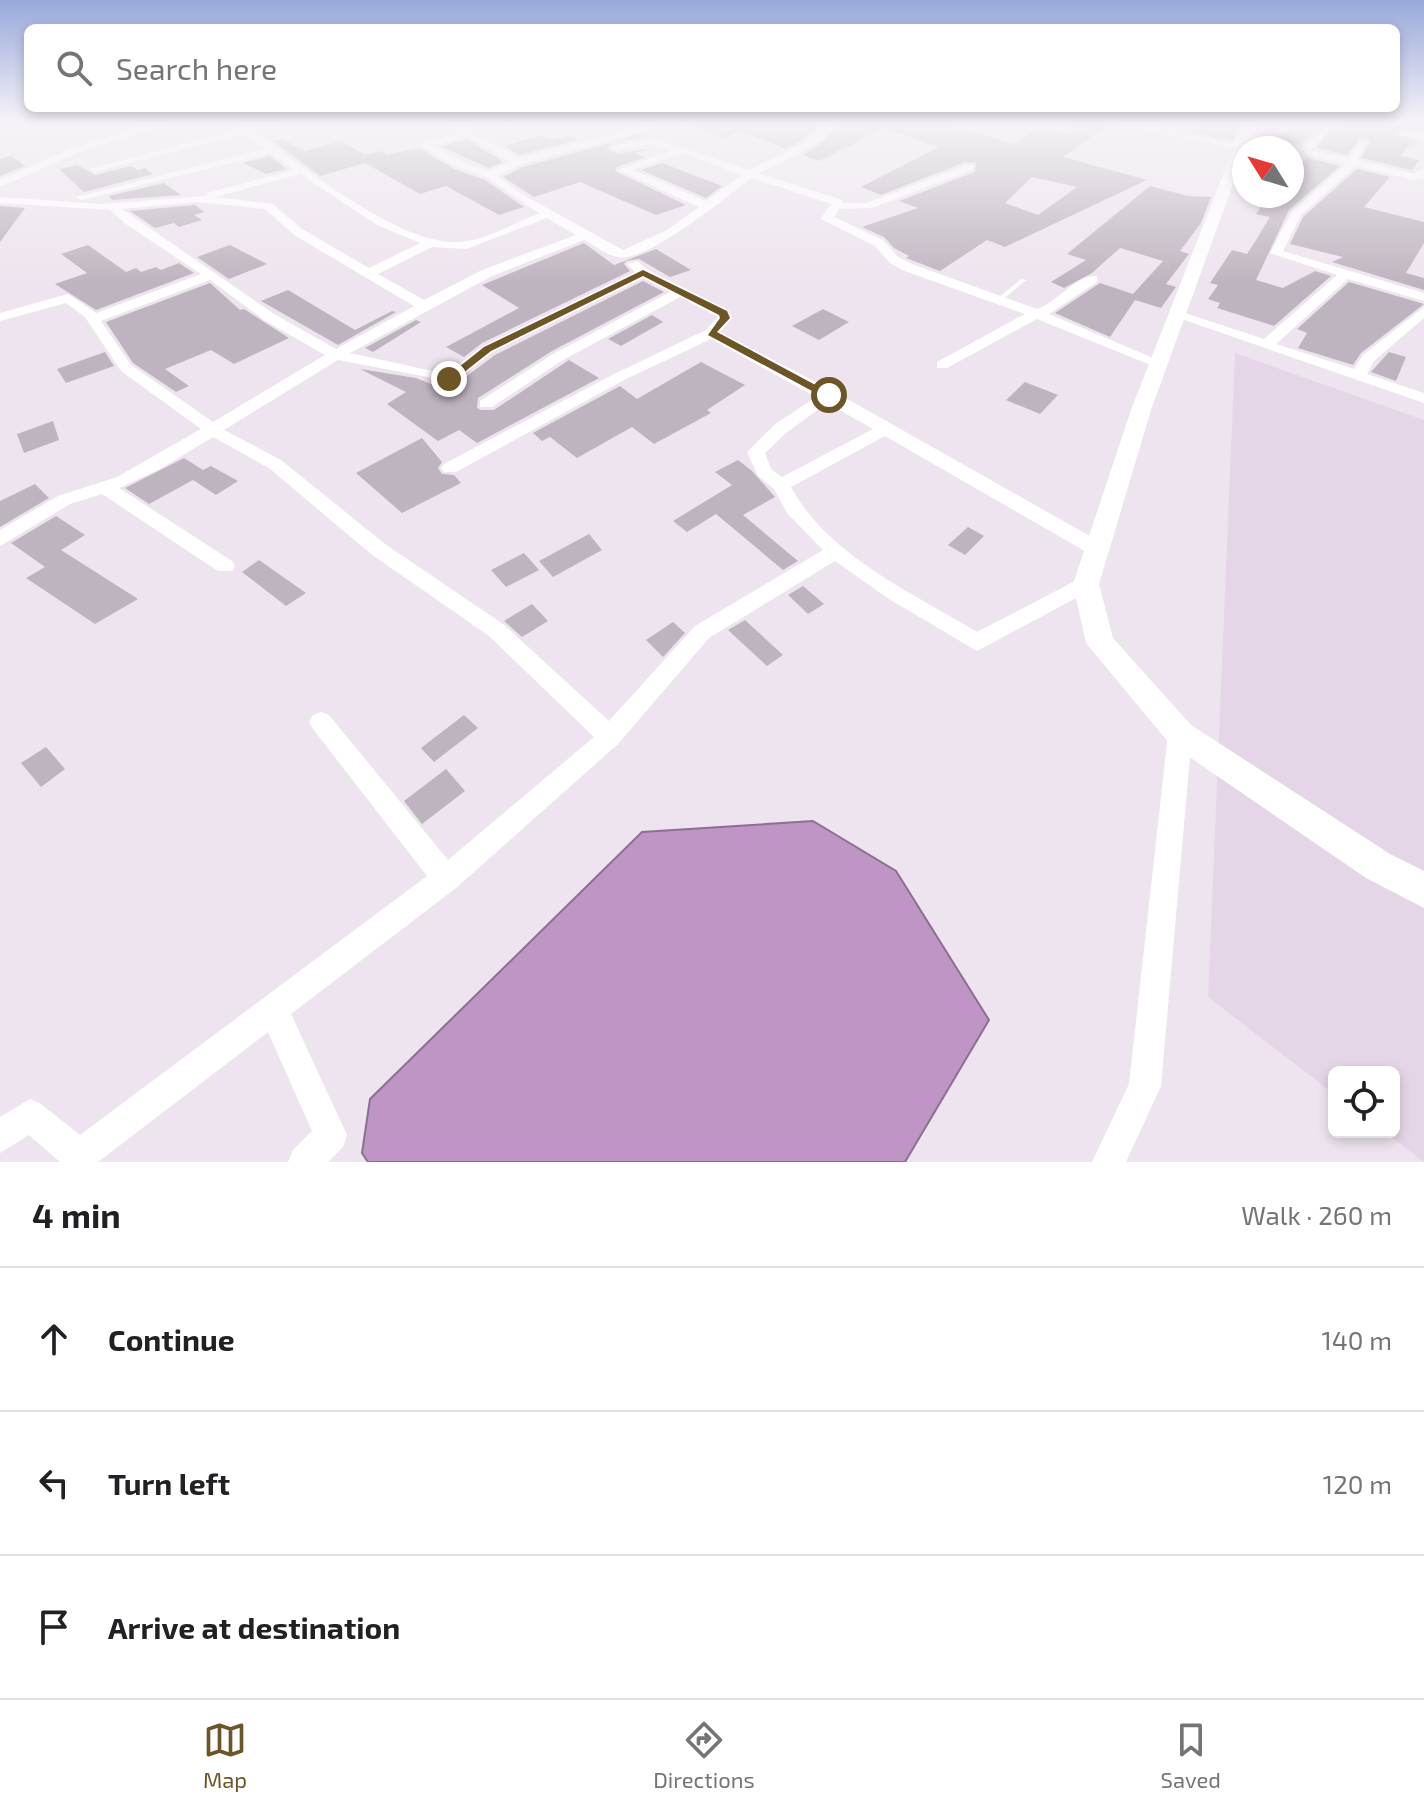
<!DOCTYPE html>
<meta charset="utf-8">
<style>
body{margin:0;font-family:"Exo 2",sans-serif;background:#f2f2f2;color:#202124}
.controls{position:absolute;right:24px;bottom:24px;display:grid;overflow:hidden;border-radius:12px;box-shadow:0 4px 12px #0003}
.controls button{width:72px;height:72px;display:grid;place-items:center;padding:0;border:0;border-bottom:2px solid #e0e0e0;background:#fff;color:#202124;font:40px sans-serif}
.compass{position:absolute;left:1232px;top:136px;width:72px;height:72px;border-radius:50%;background:#fff;box-shadow:0 4px 12px #0003;rotate:307deg}
.stop{position:absolute;width:24px;height:24px;margin:-18px;border:6px solid #6e5526;border-radius:50%;background:#fff}
.stop.end{background:#6e5526;border-color:#fff;box-shadow:0 2px 8px #0008}
.list{margin:0;padding:0;list-style:none}
h2{display:flex;justify-content:space-between;align-items:center;height:104px;margin:0;padding:0 32px;font-size:34px}
h2 small{font-size:26px;font-weight:400;color:#757577}
.list li{display:grid;grid-template-columns:52px 1fr auto;gap:24px;align-items:center;box-sizing:border-box;height:144px;padding:0 32px;border-top:2px solid #e0e0e0}
.list b{display:block;font-size:30px;white-space:nowrap}
.list em{font-size:26px;font-style:normal;color:#757577}
.icon{flex:none;width:44px;height:44px;fill:none;stroke:currentColor;stroke-width:2;stroke-linecap:round;stroke-linejoin:round}
.map{position:relative;flex:none;width:1424px;height:1162px;overflow:hidden}
.search{position:absolute;background:#fff;box-shadow:0 4px 12px #0003;left:24px;right:24px;top:24px;height:88px;display:flex;align-items:center;gap:20px;box-sizing:border-box;padding:0 28px;border-radius:12px;color:#757577;font-size:30px}
.sheet{height:536px;background:#fff}
nav{display:flex;justify-content:space-around;align-items:center;box-sizing:border-box;height:112px;border-top:2px solid #e0e0e0;background:#fff;font-size:22px;color:#757577}
nav a{display:grid;justify-items:center;gap:4px}
nav .on{color:#6e5526}
.map>svg:first-child{display:block}
.built{fill:#e5d6e7}
.water{fill:#be95c5;stroke:#8d6f92;stroke-width:2}
.building{fill:#beb4bf;fill-rule:evenodd}
.lines{fill:none;stroke-linecap:round;stroke-linejoin:round}
.service{fill:#fff;fill-rule:evenodd}
.minor{fill:#fff;fill-rule:evenodd}
.tertiary{fill:#fff;fill-rule:evenodd}
.route{fill:#6e5526}
</style>
<div class="map">
<svg width="1424" height="1162" viewBox="0 0 1424 1162">
<rect width="100%" height="100%" fill="#eee4ef"/>
<g class="built">
<path d="M1276,121H1424V138L1410,149Z"/>
<path d="M1235,353L1424,420V1162L1384,1132H1394V1072H1334V1094L1208,997Z"/>
</g>
<path class="water" d="M813,821L896,871L989,1020L905,1162H368L362,1153L370,1099L642,832Z"/>
<g class="building">
<path d="M684,121H824L802,140L786,149L740,131L724,138L684,124Z"/>
<path d="M841,121H937L1013,144L1040,127L1071,135L1073,121H1101L1108,125L1063,157L1147,180L1005,247L987,240L940,271L906,258L909,256L894,248L884,237L862,227L918,208L899,201L975,172L976,163L965,162L881,195L861,187L939,147L884,128L819,161L803,155L824,141ZM1032,177L1077,187L1038,215L1005,203Z"/>
<path d="M1204,121H1241L1233,141L1190,132Z"/>
<path d="M1346,121H1424L1421,131L1401,127L1396,133L1398,138L1412,141L1400,156L1419,160L1412,170L1361,158L1370,142L1367,138L1359,139L1347,155L1317,148L1332,129L1344,131Z"/>
<path d="M1290,129L1312,134L1301,145L1255,133L1280,138Z"/>
<path d="M540,135L552,140L568,135L578,140L519,155L505,146Z"/>
<path d="M639,135L642,137L611,143L608,149L617,154L655,148L634,153L645,157L617,167L615,171L686,205L656,215L580,182L534,197L503,177L523,167Z"/>
<path d="M282,139L305,151L341,141L365,155L381,151L387,155L419,148L454,169L485,180L524,207L499,215L446,186L420,194L365,163L320,176L273,141Z"/>
<path d="M467,139L503,162L489,168L442,147Z"/>
<path d="M11,156L25,166L0,176V159Z"/>
<path d="M270,156L287,169L266,174L243,163Z"/>
<path d="M1308,158L1340,166L1289,210L1256,280L1283,288L1315,271L1331,276L1274,326L1217,308L1220,303L1208,299L1218,285L1210,283L1232,250L1247,254L1256,240L1270,217L1256,214L1268,196L1281,199L1292,196V171Z"/>
<path d="M662,163L722,186L706,198L641,170Z"/>
<path d="M78,165L95,175L131,166L138,170L145,168L153,174L84,192L59,169Z"/>
<path d="M1357,169L1390,177L1364,207L1424,222V243L1406,273L1424,278V290L1332,262L1343,257L1290,244L1303,217Z"/>
<path d="M164,183L181,195L112,200L109,196Z"/>
<path d="M1150,186L1188,196L1211,197L1201,223L1180,251L1189,254L1166,284L1176,287L1161,308L1135,300L1110,337L1055,313L1100,283L1133,294L1163,261L1120,248L1092,273L1064,288L1051,282L1086,260L1067,254Z"/>
<path d="M195,205L204,212L194,215L202,220L179,227L174,223L155,228L130,211Z"/>
<path d="M0,206L25,208L0,242Z"/>
<path d="M584,243L614,265L656,249L691,270L670,277L639,259L626,261L624,264L630,271L482,343L464,357L446,347L519,308L482,285Z"/>
<path d="M88,245L126,272L136,268L141,272L156,267L161,270L179,263L194,273L96,310L55,284L87,273L61,254Z"/>
<path d="M230,245L267,264L229,279L197,257Z"/>
<path d="M643,281L664,292L552,351L478,398L477,407L480,410H494L569,360L599,378L477,443L459,430L438,441L387,404L406,392L360,369L416,378L441,388L447,384H456L495,355Z"/>
<path d="M1349,282L1424,304L1361,353L1353,365L1298,348L1307,333L1297,329Z"/>
<path d="M210,283L240,310L244,309L289,338L234,364L211,350L165,369L189,386L176,392L133,363L106,322Z"/>
<path d="M288,290L355,330L392,311L396,312L338,345L261,301Z"/>
<path d="M823,309L849,322L819,340L792,326Z"/>
<path d="M652,315L663,322L621,346L608,339Z"/>
<path d="M416,320L421,322L373,352L365,348Z"/>
<path d="M105,352L114,366L66,383L57,369Z"/>
<path d="M1389,352L1406,357L1396,381L1371,372Z"/>
<path d="M701,362L745,385L707,410L711,413L654,444L632,427L577,458L550,437L542,441L533,433L620,386L637,399Z"/>
<path d="M1025,382L1058,395L1040,414L1006,400Z"/>
<path d="M53,421L59,440L24,453L17,434Z"/>
<path d="M422,438L442,462L438,468L442,474L454,475L461,483L402,513L356,473Z"/>
<path d="M184,458L203,470L211,466L238,481L216,495L193,480L149,504L125,488Z"/>
<path d="M738,460L752,471L775,497L743,515L798,561L783,570L716,514L687,532L673,521L732,485L715,472Z"/>
<path d="M35,484L49,498L0,527V501Z"/>
<path d="M56,516L85,535L61,550L138,599L95,624L26,578L45,567L11,543Z"/>
<path d="M968,527L984,536L965,555L948,545Z"/>
<path d="M589,534L602,550L553,577L539,561Z"/>
<path d="M524,553L539,570L506,587L491,570Z"/>
<path d="M259,560L306,593L286,606L242,572Z"/>
<path d="M803,586L824,604L808,614L788,595Z"/>
<path d="M532,604L548,621L522,637L504,621Z"/>
<path d="M745,620L783,655L767,666L728,630Z"/>
<path d="M673,622L685,633L663,657L646,640Z"/>
<path d="M464,715L478,728L434,762L421,748Z"/>
<path d="M46,747L65,769L41,787L21,763Z"/>
<path d="M446,769L465,791L422,824L404,801Z"/>
</g>
<g class="lines">
<path class="service" d="M1021,279L1026,280L1001,301H997V299Z"/>
<g class="minor">
<path d="M152,121H162L163,125L80,152L0,187V180L72,148L153,124Z"/>
<path d="M271,121H287L253,131C302,165 398,245 459,242C485,241 514,223 539,213L486,177L455,166L422,147V143L460,132L442,121H454L519,158L651,125V129L522,164L497,176L520,193L623,250L667,230L699,207L618,170L672,150L653,144L616,151L611,148L612,146L653,138L749,170L804,143L828,121H838C820,148 787,159 759,173L842,200L843,203H867L966,165H974V169L872,208L839,209L834,217L883,240L898,257L912,264L1037,309C1057,303 1076,274 1097,276V282L1049,314L1165,363L1163,366H1153L1037,319L947,368H937V362L1025,314L902,270L890,263L875,246L823,220L821,218L831,204L752,178C727,196 647,263 618,257C607,255 595,246 584,240L492,276L350,353L446,374L483,346L635,272L627,264L637,261L648,270L728,310L732,318L720,332L835,392L1104,544L1107,549L1097,556L1090,554L885,436L791,487C828,556 913,593 977,632L1079,579H1093L1096,584L1093,589L977,651L889,599L835,561L709,638L618,744L456,888L291,1014L347,1135L343,1147L328,1162H288L293,1150L312,1131L268,1032L98,1162H60L29,1135L0,1153V1117L30,1099L41,1104L80,1135L427,876L313,729L309,722L313,715L321,712L329,715L448,860L594,737L489,636L371,554L269,468L213,437L160,469L119,488L232,561L235,566L232,571H218L102,494L70,504L0,546V530L58,496L117,477L201,429L121,371L85,317L66,303L0,321V313L68,294L96,313L201,274L126,224L110,210L0,203V197L101,204L206,196L207,193L294,170L271,153L82,200L76,197L265,149L243,134L94,172L89,169ZM467,136L510,162L489,171L463,162L434,146ZM682,153L742,175L706,201L633,170ZM300,174L377,225L420,243L369,268L302,229L273,204L216,197ZM196,202L265,209L294,235L414,306L336,349L274,314L122,209ZM547,218L576,235L482,270L424,300L378,274L432,247L466,249ZM643,278L670,292L553,354L480,401V407H492L563,360L680,297L718,317L706,330L614,374L444,464L441,468L444,472H456L624,380L711,339L816,397L774,425L747,452L758,476L774,489L787,513L823,550L695,626L609,721L503,624L385,544L281,460L224,430L338,360L454,382L493,352ZM210,280L264,320L325,355L213,422L131,365L101,321ZM827,403L873,429L782,477L771,469L765,453L786,433Z"/>
<path d="M1104,121H1122L1240,146L1244,150Z"/>
<path d="M1324,127L1329,130L1311,150L1348,158L1361,141H1367L1357,160L1414,174L1424,168V178L1414,180L1356,166L1301,215L1283,251L1424,293V301L1348,279L1276,344L1354,369L1363,355L1424,307V318L1374,361L1367,374L1424,393V403L1170,315L1182,312L1264,339L1337,275L1270,253L1292,211L1346,164L1307,155L1292,168V159L1298,153L1292,151V148H1279L1240,137L1245,134L1302,148Z"/>
<path d="M1402,130L1424,135V141L1399,135Z"/>
<path d="M1180,724L1188,727L1192,734L1161,1086L1126,1162H1092L1129,1084L1168,734L1172,727Z"/>
</g>
<path class="tertiary" d="M1244,121H1256L1151,410L1099,584L1113,638L1191,725L1390,854L1424,871V908L1366,878L1169,743L1086,643L1073,584L1131,410Z"/>
</g>
<linearGradient id="sky" x2="0" y2="1"><stop stop-color="#97a8da"/><stop offset="0.43" stop-color="#f7f3f8"/><stop offset="1" stop-color="#f7f3f8" stop-opacity="0"/></linearGradient>
<rect width="1424" height="284" fill="url(#sky)"/>
<path class="route" d="M643,270L727,311L730,318L717,332L834,395L825,398L708,335L720,318L719,315L643,276L491,351L453,381L444,379L484,347Z"/>
</svg>
<div class="controls">
<button><svg class="icon" aria-label="locate" viewBox="0 0 24 24"><circle cx="12" cy="12" r="6"/><path d="M12 2v4M12 18v4M2 12h4M18 12h4"/></svg></button>
</div>
<svg class="compass" viewBox="-18 -18 36 36"><path d="M0-13l5 13h-10z" fill="#e53935"/><path d="M0 13l5-13h-10z" fill="#757577"/></svg>
<div class="stop" style="left:829px;top:395px"></div>
<div class="stop end" style="left:449px;top:379px"></div>
<div class="search"><svg class="icon" aria-label="search" viewBox="0 0 24 24"><circle cx="10" cy="10" r="6"/><path d="M15 15l6 6"/></svg>Search here</div>
</div>
<section class="sheet">
<h2>4 min<small>Walk · 260 m</small></h2>
<ul class="list">
<li><svg class="icon" aria-label="ahead" viewBox="0 0 24 24"><path d="M12 20V5M6 11l6-6 6 6"/></svg><div><b>Continue</b></div><em>140 m</em></li>
<li><svg class="icon" aria-label="left" viewBox="0 0 24 24"><path d="M17 20v-9H6M10 6l-5 5 5 5"/></svg><div><b>Turn left</b></div><em>120 m</em></li>
<li><svg class="icon" aria-label="arrive" viewBox="0 0 24 24"><path d="M6 21V4h12l-3 4 3 4H6"/></svg><div><b>Arrive at destination</b></div></li>
</ul>
</section>
<nav>
<a class="on"><svg class="icon" aria-label="map" viewBox="0 0 24 24"><path d="M3 6l6-2 6 2 6-2v14l-6 2-6-2-6 2zM9 4v14M15 6v14"/></svg>Map</a>
<a><svg class="icon" aria-label="directions" viewBox="0 0 24 24"><path d="M12 3l9 9-9 9-9-9zM9 14v-3h6M13 9l2 2-2 2"/></svg>Directions</a>
<a><svg class="icon" aria-label="saved" viewBox="0 0 24 24"><path d="M7 4h10v16l-5-4-5 4z"/></svg>Saved</a>
</nav>
